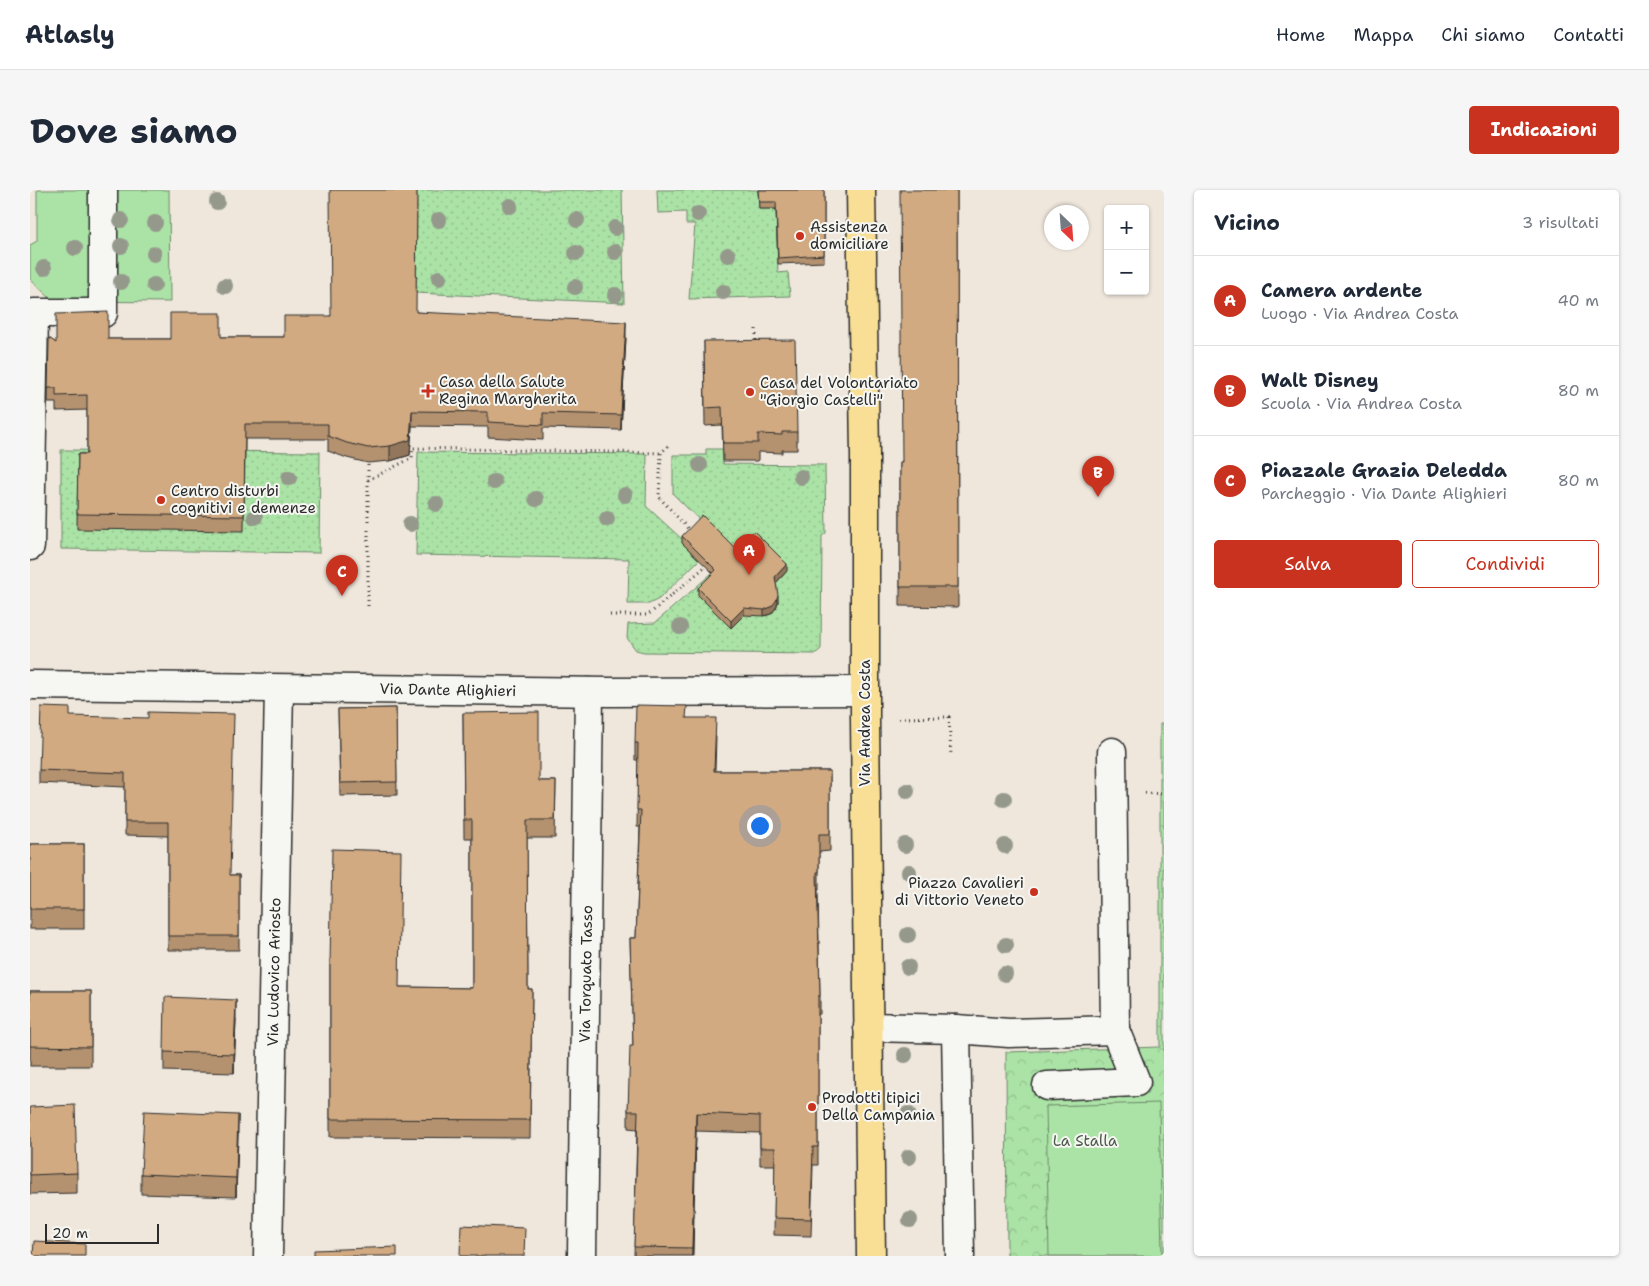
<!DOCTYPE html>
<html lang="it">
<meta charset="utf-8">
<style>
body{margin:0;font-family:"Shantell Sans",sans-serif;background:#f6f6f7;color:#1f2937}
.controls{position:absolute;right:15px;top:15px;display:grid;overflow:hidden;border-radius:5px;box-shadow:0 1px 4px #0004}
.controls button{width:45px;height:45px;display:grid;place-items:center;padding:0;border:0;border-bottom:1px solid #e0e1e3;background:#fff;color:#1f2937;font:25px sans-serif}
.compass{position:absolute;left:1014px;top:15px;width:45px;height:45px;border-radius:50%;background:#fff;box-shadow:0 1px 4px #0004;rotate:155deg}
.scale{position:absolute;left:15px;bottom:12px;width:114px;box-sizing:border-box;padding-left:5px;border:2px solid #2b2b2b;border-top:0;font-size:14px;line-height:18px;white-space:nowrap;color:#2b2b2b;-webkit-text-stroke:4px #f6f6f2;paint-order:stroke}
.you{position:absolute;left:729px;top:635px;width:18px;height:18px;margin:-12px;border:4px solid #fff;border-radius:50%;background:#1a73e8;box-shadow:0 0 0 8px #1a73e833}
.badge{display:grid;place-items:center;width:32px;height:32px;border-radius:50%;background:#c8321e;color:#fff;font-size:16px;font-weight:700}
.pin{position:absolute;translate:-50% -41px;filter:drop-shadow(0 1px 2px #0008)}
.pin::after{content:'';position:absolute;top:26px;width:18px;height:15px;background:inherit;clip-path:polygon(0 0,100% 0,50% 100%)}
.list{margin:0;padding:0;list-style:none}
h2{display:flex;justify-content:space-between;align-items:center;height:65px;margin:0;padding:0 20px;font-size:21px}
h2 small{font-size:16px;font-weight:400;color:#747a83}
.list li{display:grid;grid-template-columns:32px 1fr auto;gap:15px;align-items:center;box-sizing:border-box;height:90px;padding:0 20px;border-top:1px solid #e0e1e3}
.list b{display:block;font-size:19px;white-space:nowrap}
.list p{margin:0;font-size:16px;white-space:nowrap;color:#747a83}
.list em{font-size:16px;font-style:normal;color:#747a83}
.actions{display:flex;gap:10px;padding:15px 20px}
.actions a{flex:1;padding:11px 0;border:1px solid #c8321e;border-radius:5px;text-align:center;font-size:18px;color:#c8321e}
.actions .main{background:#c8321e;color:#fff}
.map{position:relative;flex:none;width:1134px;height:1066px;overflow:hidden;border-radius:5px}
header{display:flex;align-items:center;gap:30px;box-sizing:border-box;height:70px;padding:0 25px;background:#fff;border-bottom:1px solid #e0e1e3}
header strong{font-size:24px}
nav{display:flex;gap:28px;margin-inline-start:auto;font-size:18px}
.intro{display:flex;align-items:center;justify-content:space-between;box-sizing:border-box;height:120px;padding:0 30px}
h1{margin:0;font-size:35px}
.button{padding:12px 22px;border-radius:5px;background:#c8321e;color:#fff;font-size:18px;font-weight:700}
main{display:flex;gap:30px;padding:0 30px}
aside{flex:1;background:#fff;border-radius:5px;box-shadow:0 1px 4px #0004}
.map>svg:first-child{display:block}
.grass{fill:url(#grass-dots);stroke:#6b8768}
.park{fill:url(#park-crowns);stroke:#6b8768}
.garden{fill:#abe3a6;stroke:#6b8768}
.lines{fill:none;stroke-linecap:round;stroke-linejoin:round}
.minor-casing{stroke:#2b2b2b;stroke-width:31}
.major-casing{stroke:#2b2b2b;stroke-width:31}
.path{stroke:#2b2b2b;stroke-width:3;stroke-dasharray:1 4;stroke-linecap:butt}
.minor{stroke:#f6f6f2;stroke-width:28}
.major{stroke:#f9df96;stroke-width:28}
.tree{fill:#95998c}
.wall{fill:#b49270;stroke:#2b2b2b}
.shaded-wall{fill:#92775b;stroke:#2b2b2b}
.building{fill:#d1aa82;stroke:#2b2b2b}
.poi-dot{fill:#c8321e;stroke:#f6f6f2;stroke-width:2}
.labels{text-anchor:middle;stroke-width:4;stroke-linejoin:round;paint-order:stroke}
.poi-label{font-size:15px;fill:#2b2b2b;stroke:#f6f6f2;text-anchor:start}
.street-label{font-size:15px;fill:#2b2b2b;stroke:#f6f6f2}
.park-label{font-size:15px;fill:#4b594a;stroke:#f6f6f2}
</style>
<header>
<strong>Atlasly</strong>
<nav><a>Home</a><a>Mappa</a><a>Chi siamo</a><a>Contatti</a></nav>
</header>
<div class="intro"><h1>Dove siamo</h1><a class="button">Indicazioni</a></div>
<main>
<div class="map">
<svg width="1134" height="1066" viewBox="0 0 1134 1066">
<defs>
<pattern id="grass-dots" width="8" height="8" patternUnits="userSpaceOnUse" patternTransform="scale(1.25)"><rect width="8" height="8" fill="#abe3a6"/><path d="M2 2h.1M6 6h.1" fill="none" stroke="#93c38f" stroke-width="1.8" stroke-linecap="round"/></pattern>
<pattern id="park-crowns" width="20" height="18" patternUnits="userSpaceOnUse" patternTransform="scale(1.25)"><rect width="20" height="18" fill="#abe3a6"/><path d="M2 6a3 3 0 1 1 6 0M12 15a3 3 0 1 1 6 0" fill="none" stroke="#93c38f"/></pattern>
</defs>
<rect width="100%" height="100%" fill="#efe7dc"/>
<filter id="ink" filterUnits="userSpaceOnUse"><feTurbulence type="fractalNoise" baseFrequency=".02" numOctaves="2"/><feDisplacementMap in="SourceGraphic" scale="10" xChannelSelector="R" yChannelSelector="G"/><feConvolveMatrix kernelMatrix="1 2 1 2 8 2 1 2 1" color-interpolation-filters="sRGB"/></filter>
<g filter="url(#ink)">
<g class="grass">
<path d="M387,0H592L594,113L386,103Z"/>
<path d="M627,0H728L729,19H746L748,83L758,82L760,106L659,109L665,34H656V22L628,23Z"/>
<path d="M676,259H693V274L795,275L796,343L792,346L791,459L785,464L614,462L606,460L597,448L598,434L625,433L682,383L706,366L643,304V265H676Z"/>
<path d="M31,260L290,262L289,363L31,359Z"/>
<path d="M388,262L617,264L616,316L654,351L652,353L669,370L629,409L619,414H598L599,369L386,365Z"/>
</g>
<path class="park" d="M1130,534H1134V1066H977L976,862L1130,857Z"/>
<g class="garden">
<path d="M7,0H139L140,112L23,111L0,89V55L7,51Z"/>
<path d="M1129,913L1132,1066H1019L1016,916Z"/>
</g>
<g class="lines">
<defs>
<g id="minor">
<path d="M0,356L4,123H73V0"/>
<path d="M0,495L580,502L835,501"/>
<path d="M838,837L926,839L930,1066"/>
<path d="M926,839L979,843L1085,840L1082,562"/>
<path d="M1017,896L1106,892L1085,840"/>
<path d="M238,1066L249,499"/>
<path d="M552,1066L559,502"/>
</g>
<path id="major" d="M831,0L835,265V529L841,1066"/>
</defs>
<use href="#minor" class="minor-casing"/>
<use href="#major" class="major-casing"/>
<g class="path">
<path d="M726,139V153"/>
<path d="M638,256L631,263L629,307L661,342"/>
<path d="M338,290L382,268L383,258L631,263"/>
<path d="M338,416V273"/>
<path d="M580,425H618L676,376"/>
<path d="M869,528L919,527L921,566"/>
<path d="M1115,603L1134,604"/>
</g>
<use href="#minor" class="minor"/>
<use href="#major" class="major"/>
</g>
<g class="tree">
<circle cx="187" cy="12" r="8"/>
<circle cx="480" cy="16" r="8"/>
<circle cx="668" cy="24" r="8"/>
<circle cx="91" cy="30" r="8"/>
<circle cx="409" cy="30" r="8"/>
<circle cx="547" cy="30" r="8"/>
<circle cx="125" cy="33" r="8"/>
<circle cx="585" cy="38" r="8"/>
<circle cx="91" cy="56" r="8"/>
<circle cx="45" cy="58" r="8"/>
<circle cx="585" cy="62" r="8"/>
<circle cx="546" cy="63" r="8"/>
<circle cx="124" cy="64" r="8"/>
<circle cx="698" cy="65" r="8"/>
<circle cx="14" cy="78" r="8"/>
<circle cx="409" cy="88" r="8"/>
<circle cx="91" cy="92" r="8"/>
<circle cx="124" cy="95" r="8"/>
<circle cx="195" cy="96" r="8"/>
<circle cx="545" cy="97" r="8"/>
<circle cx="693" cy="102" r="8"/>
<circle cx="585" cy="105" r="8"/>
<circle cx="670" cy="275" r="8"/>
<circle cx="771" cy="287" r="8"/>
<circle cx="259" cy="288" r="8"/>
<circle cx="464" cy="292" r="8"/>
<circle cx="595" cy="305" r="8"/>
<circle cx="506" cy="309" r="8"/>
<circle cx="406" cy="314" r="8"/>
<circle cx="225" cy="327" r="8"/>
<circle cx="577" cy="329" r="8"/>
<circle cx="380" cy="334" r="8"/>
<circle cx="650" cy="437" r="8"/>
<circle cx="877" cy="601" r="8"/>
<circle cx="974" cy="609" r="8"/>
<circle cx="875" cy="655" r="8"/>
<circle cx="975" cy="656" r="8"/>
<circle cx="879" cy="682" r="8"/>
<circle cx="878" cy="745" r="8"/>
<circle cx="976" cy="755" r="8"/>
<circle cx="878" cy="777" r="8"/>
<circle cx="975" cy="784" r="8"/>
<circle cx="875" cy="865" r="8"/>
<circle cx="878" cy="924" r="8"/>
<circle cx="879" cy="967" r="8"/>
<circle cx="880" cy="1030" r="8"/>
</g>
<g class="wall">
<path d="M728,0H794V72L748,74L746,19H729Z"/>
<path d="M927,0L928,417L870,416V272H872Z"/>
<path d="M386,122L596,147L591,240L513,238V250L458,247V237L382,236L380,265L360,271L338,273L317,268L298,261V249H215L214,341L47,339L48,264H57V220L26,221V213H18L19,148L26,153L78,149H140L191,147H254L300,126Z"/>
<path d="M674,151L767,242V260H752V263L728,262V271H693L692,235L675,236Z"/>
<path d="M652,346L706,359L757,381L746,393L748,412L746,418L741,424L734,426L714,425L701,438L668,405V398L683,383L652,353Z"/>
<path d="M366,518L367,605L310,606L308,519Z"/>
<path d="M433,523L509,591H526L525,648H497L498,799H502L500,948L300,947V775L369,797L442,798V648H434Z"/>
<path d="M40,526L200,685H209V760H138V646L95,645V597L9,593V580Z"/>
<path d="M657,528L686,546L685,581H800V661L789,662V700H788L790,806V824H788V975H783L781,1046L744,1045L745,975H730V943L666,941L663,1066H604L607,939L598,938V921L603,856L600,748H606L610,637H607L608,570H605V553Z"/>
<rect x="0" y="654" width="54" height="85"/>
<rect x="0" y="801" width="61" height="75"/>
<path d="M206,829L204,883L134,881V862Z"/>
<path d="M0,917L47,983V1003L0,1004Z"/>
<path d="M208,944L206,1007L111,1004V984Z"/>
</g>
<g class="shaded-wall">
<path d="M596,132V147L591,240V225Z"/>
<path d="M382,221V236L380,265L360,271V256Z"/>
<path d="M757,374V381L745,394V387Z"/>
<path d="M748,405V412L746,418L741,424L734,426V420Z"/>
<path d="M714,418V425L701,438V431Z"/>
<path d="M206,810V829L204,883V864Z"/>
<path d="M666,923V941L662,1066Z"/>
<path d="M208,925V944L206,1007V988Z"/>
</g>
<g class="building">
<path d="M300,0H387L386,122L596,132L591,225L513,223V235L458,232V222L382,221L380,250L360,256L338,258L317,253L298,246V234H215L214,326L47,324L48,264H57V205L26,206V198H18L19,148L26,153V124L78,122V149H140V123H191V147H254V126H301Z"/>
<path d="M728,0H794V65L748,68L746,12H729Z"/>
<path d="M870,0H927L928,397H870V272H872Z"/>
<path d="M765,150L767,242H752V245L728,244V253H693L692,217L675,218L674,151Z"/>
<path d="M672,325L706,359L724,341L757,374L745,387L748,405L746,411L741,417L734,420L714,418L701,431L668,398L686,380L652,346Z"/>
<path d="M606,515L657,516L656,528H686L684,581H800V644H789V682H787L790,806H788V957H783L781,1029L744,1028L745,958H730V926L666,923L662,1058L604,1057L608,921H598L600,856H603L600,748H606L611,620H607L608,553H605Z"/>
<path d="M11,517L40,518V526L118,528V522L204,524L200,685H209V746H138V632H95V583L9,580Z"/>
<path d="M366,518L367,592L310,593L308,519Z"/>
<path d="M509,522V591H526L525,630H497L498,799H502L500,930L300,929V775L302,659L371,661L369,797L442,798V630H434L433,523Z"/>
<rect x="0" y="654" width="54" height="65"/>
<path d="M0,801H61V857L0,856Z"/>
<path d="M135,807L206,810L204,864L134,862Z"/>
<path d="M45,915L47,983L0,985V917Z"/>
<path d="M114,921L208,925L206,988L111,984Z"/>
<path d="M431,1035L495,1038L494,1066H430Z"/>
<path d="M4,1051L55,1054V1066H3Z"/>
<path d="M367,1057V1066H284V1060Z"/>
</g>
</g>
<g class="poi-dot">
<circle cx="770" cy="46" r="5"/>
<path d="M395.5 193.5h5v5h5v5h-5v5h-5v-5h-5v-5h5z"/>
<circle cx="720" cy="202" r="5"/>
<circle cx="131" cy="310" r="5"/>
<circle cx="1004" cy="702" r="5"/>
<circle cx="782" cy="917" r="5"/>
</g>
<g class="labels">
<g class="poi-label">
<text x="780" y="42">Assistenza<tspan x="780" dy="17">domiciliare</tspan></text>
<text x="409" y="197">Casa della Salute<tspan x="409" dy="17">Regina Margherita</tspan></text>
<text x="730" y="198">Casa del Volontariato<tspan x="730" dy="17">"Giorgio Castelli"</tspan></text>
<text x="141" y="306">Centro disturbi<tspan x="141" dy="17">cognitivi e demenze</tspan></text>
<text x="994" y="698" text-anchor="end">Piazza Cavalieri<tspan x="994" dy="17">di Vittorio Veneto</tspan></text>
<text x="792" y="913">Prodotti tipici<tspan x="792" dy="17">Della Campania</tspan></text>
</g>
<g class="street-label">
<text transform="translate(418 500) rotate(1)" y="5">Via Dante Alighieri</text>
<text transform="translate(835 533) rotate(-90)" y="5">Via Andrea Costa</text>
<text transform="translate(244 782) rotate(-89)" y="5">Via Ludovico Ariosto</text>
<text transform="translate(556 784) rotate(-89)" y="5">Via Torquato Tasso</text>
</g>
<g class="park-label">
<text x="1055" y="956">La Stalla</text>
</g>
</g>
</svg>
<div class="controls">
<button>+</button>
<button>−</button>
</div>
<svg class="compass" viewBox="-18 -18 36 36"><path d="M0-13l5 13h-10z" fill="#e53935"/><path d="M0 13l5-13h-10z" fill="#747a83"/></svg>
<div class="scale">20 m</div>
<div class="you"></div>
<div class="pin badge" style="left:719px;top:385px">A</div>
<div class="pin badge" style="left:1068px;top:307px">B</div>
<div class="pin badge" style="left:312px;top:406px">C</div>
</div>
<aside>
<h2>Vicino<small>3 risultati</small></h2>
<ul class="list">
<li><span class="badge">A</span><div><b>Camera ardente</b><p>Luogo · Via Andrea Costa</p></div><em>40 m</em></li>
<li><span class="badge">B</span><div><b>Walt Disney</b><p>Scuola · Via Andrea Costa</p></div><em>80 m</em></li>
<li><span class="badge">C</span><div><b>Piazzale Grazia Deledda</b><p>Parcheggio · Via Dante Alighieri</p></div><em>80 m</em></li>
</ul>
<div class="actions"><a class="main">Salva</a><a>Condividi</a></div>
</aside>
</main>
